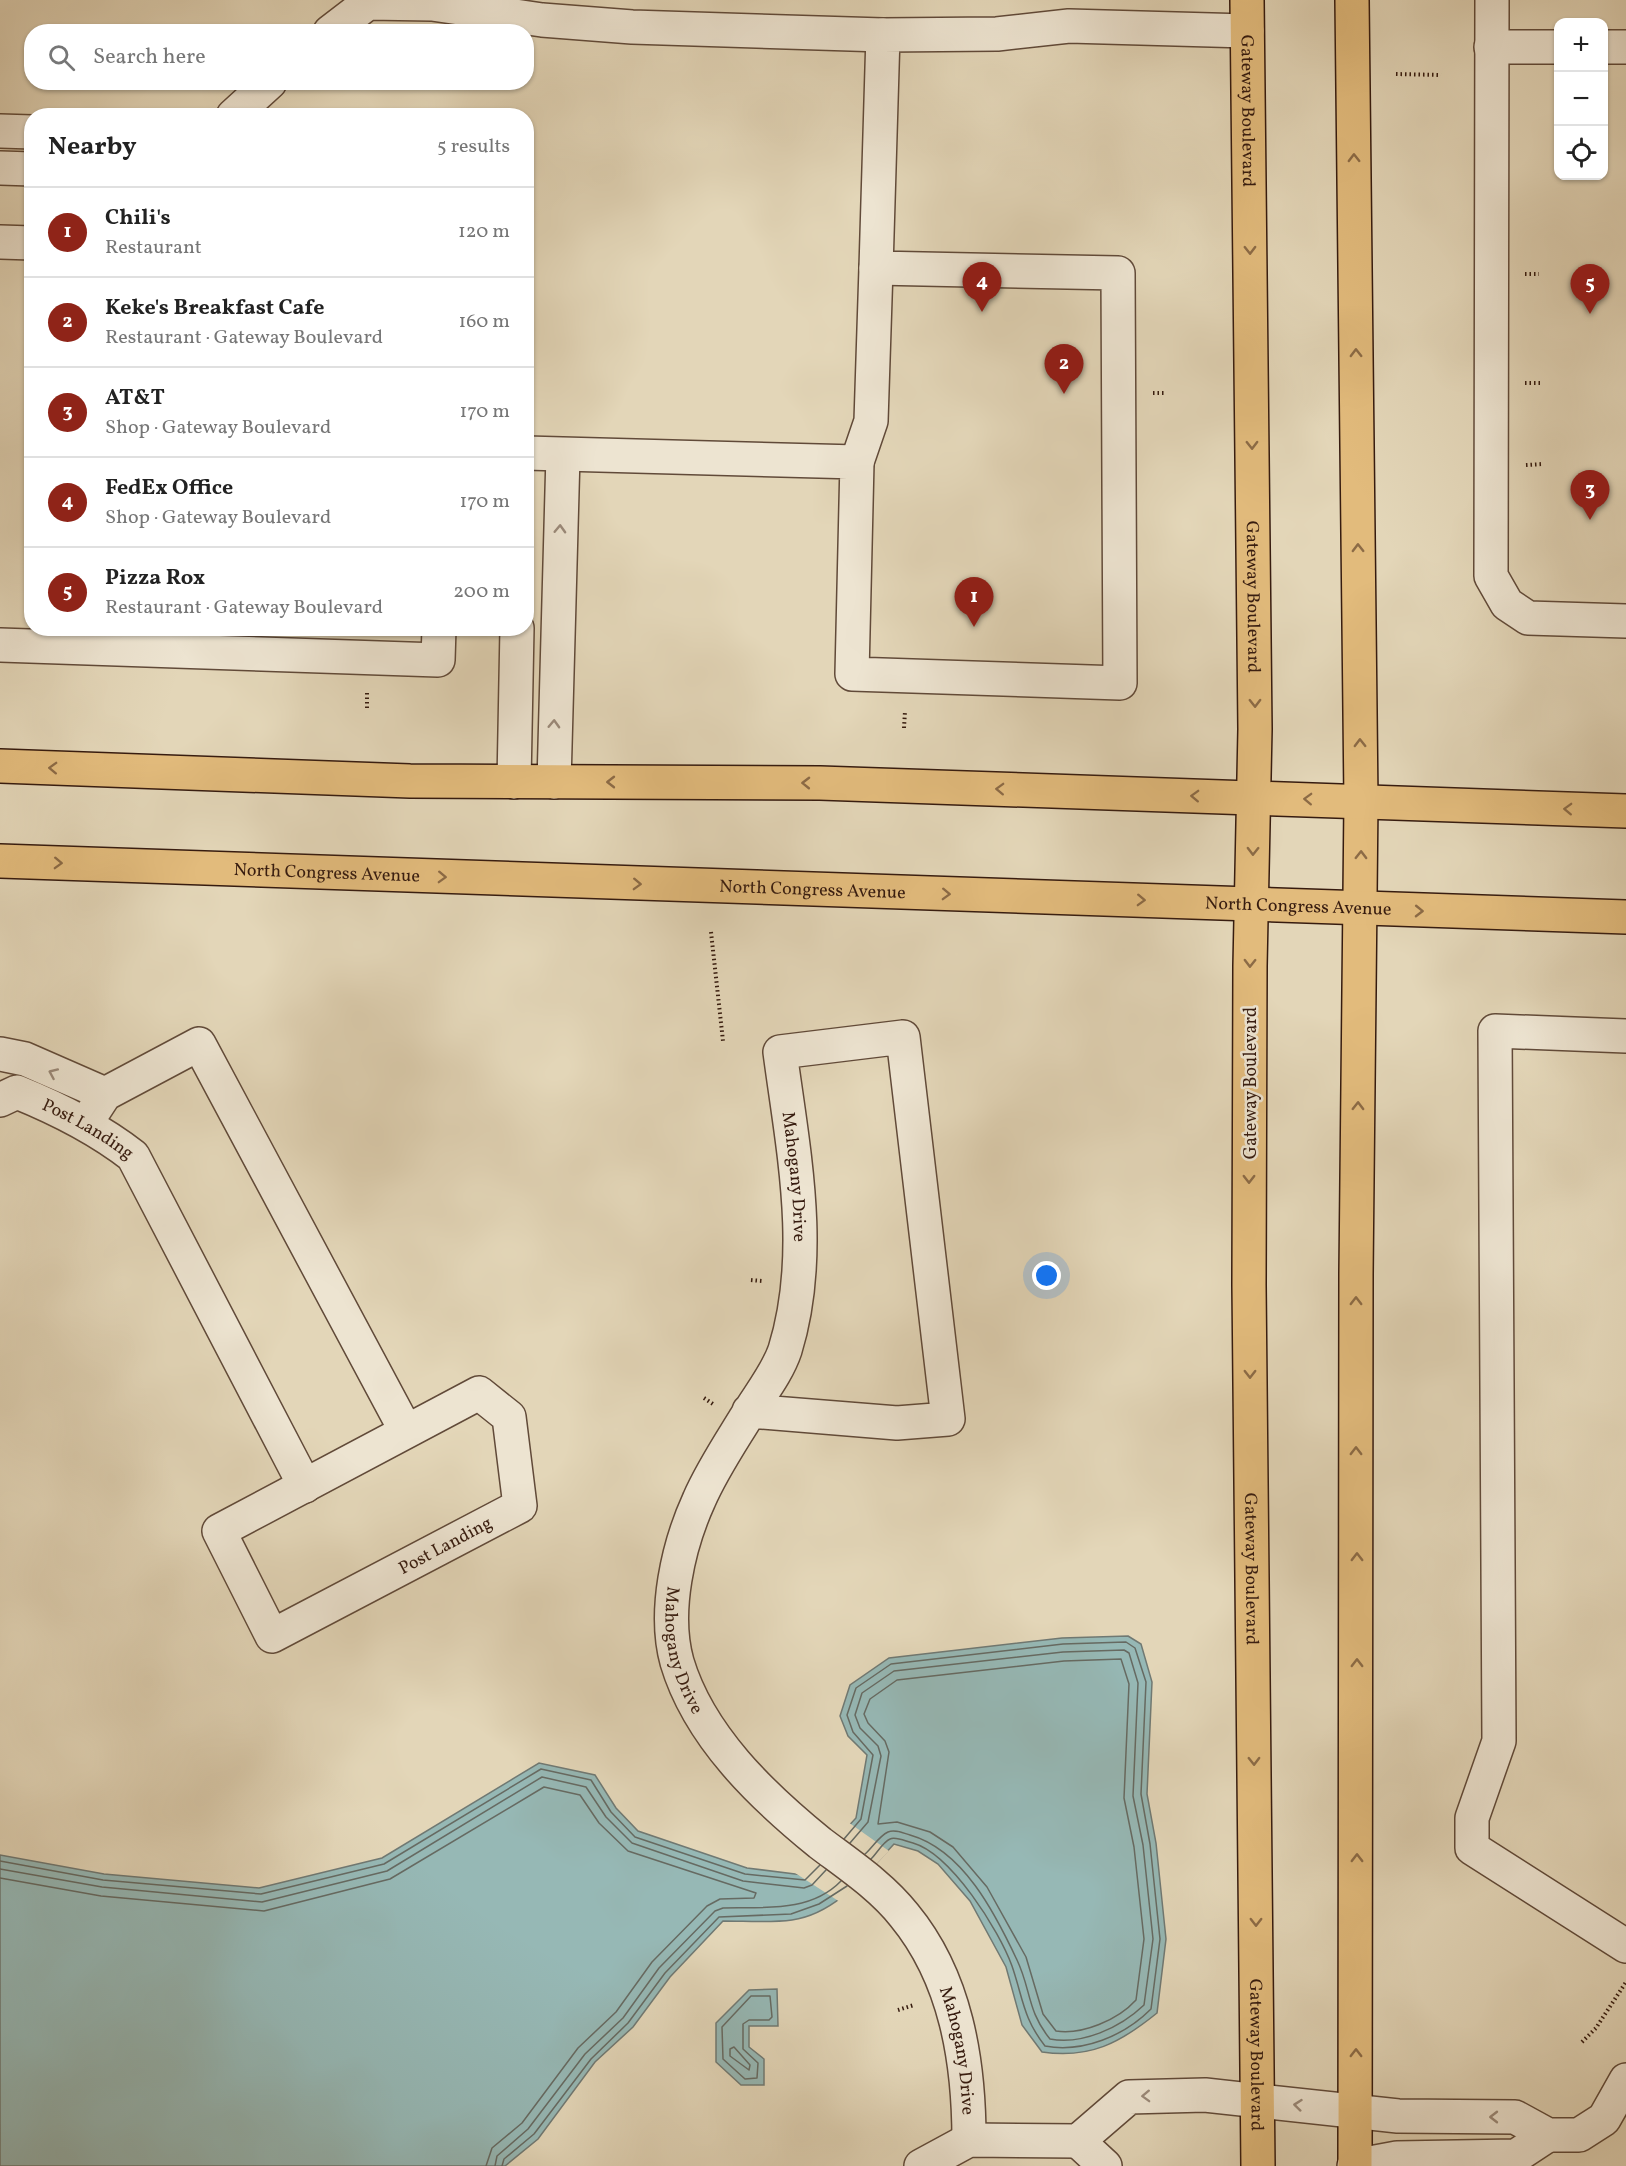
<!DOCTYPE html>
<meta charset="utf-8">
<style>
body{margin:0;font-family:Vollkorn,serif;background:#f2f2f2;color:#222}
.controls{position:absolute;right:18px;top:18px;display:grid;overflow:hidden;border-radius:12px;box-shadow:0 2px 4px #0004}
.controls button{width:54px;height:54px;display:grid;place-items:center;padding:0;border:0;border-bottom:2px solid #e0e0e0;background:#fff;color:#222;font:30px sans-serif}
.you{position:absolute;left:1047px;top:1276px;width:21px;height:21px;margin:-15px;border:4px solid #fff;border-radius:50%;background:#1a73e8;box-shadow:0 0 0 9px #1a73e833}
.badge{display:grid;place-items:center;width:39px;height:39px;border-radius:50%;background:#8f2418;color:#fff;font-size:20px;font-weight:700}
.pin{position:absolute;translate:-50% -50px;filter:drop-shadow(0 2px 3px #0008)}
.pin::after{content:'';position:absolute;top:32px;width:21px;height:18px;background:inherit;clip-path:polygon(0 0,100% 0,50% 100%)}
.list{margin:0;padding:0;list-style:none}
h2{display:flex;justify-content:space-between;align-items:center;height:78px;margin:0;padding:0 24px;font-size:26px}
h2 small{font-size:20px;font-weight:400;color:#767676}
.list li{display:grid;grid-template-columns:39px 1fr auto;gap:18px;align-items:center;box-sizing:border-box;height:90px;padding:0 24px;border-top:2px solid #e0e0e0}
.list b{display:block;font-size:22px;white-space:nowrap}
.list p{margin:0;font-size:20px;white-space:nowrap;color:#767676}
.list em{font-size:20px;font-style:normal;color:#767676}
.icon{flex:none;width:33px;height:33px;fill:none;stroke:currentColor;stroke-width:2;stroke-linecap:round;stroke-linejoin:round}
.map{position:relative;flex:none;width:1626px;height:2166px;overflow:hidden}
.search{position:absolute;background:#fff;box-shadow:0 2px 4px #0004;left:24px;top:24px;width:510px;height:66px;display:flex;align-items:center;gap:15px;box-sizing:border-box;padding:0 21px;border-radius:24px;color:#767676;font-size:22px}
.panel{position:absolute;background:#fff;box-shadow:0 2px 4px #0004;left:24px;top:108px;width:510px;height:528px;border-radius:24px}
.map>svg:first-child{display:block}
.water{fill:#96b8b5;stroke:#707973;stroke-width:1.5}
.pier{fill:#e3d6b8}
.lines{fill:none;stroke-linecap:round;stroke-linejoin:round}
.shore{stroke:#666a62;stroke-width:1.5}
.minor-casing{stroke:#614a39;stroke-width:36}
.major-casing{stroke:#361b0f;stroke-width:36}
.path{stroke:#361b0f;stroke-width:4;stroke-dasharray:1.5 3;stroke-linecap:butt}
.minor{stroke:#ede4d1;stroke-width:33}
.major{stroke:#e2bb7c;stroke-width:33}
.oneway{stroke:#8c6b46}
.oneway2{stroke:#9b8a7a}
.labels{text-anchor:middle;stroke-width:5;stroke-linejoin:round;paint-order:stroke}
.street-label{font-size:18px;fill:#361b0f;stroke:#ede4d1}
</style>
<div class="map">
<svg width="1626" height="2166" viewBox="0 0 1626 2166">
<rect width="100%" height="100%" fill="#e3d6b8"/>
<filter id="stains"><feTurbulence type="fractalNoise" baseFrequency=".00333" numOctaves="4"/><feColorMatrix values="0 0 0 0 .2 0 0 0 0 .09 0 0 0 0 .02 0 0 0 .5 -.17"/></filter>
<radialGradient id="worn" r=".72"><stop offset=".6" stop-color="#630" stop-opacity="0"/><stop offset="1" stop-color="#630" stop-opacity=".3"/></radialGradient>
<g class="water">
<path d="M1128,1636L1141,1644L1152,1682L1147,1794L1156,1843L1166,1939L1157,2013C1120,2043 1090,2059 1042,2052L1022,2025L1006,1967L970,1901L938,1864L918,1851L894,1844C865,1875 837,1913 792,1920C770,1923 746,1921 723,1921L670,1977L633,2027L595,2062L538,2139L505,2166H0V1855L104,1874L259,1888L382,1858L539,1763L595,1775L616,1808L638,1831L747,1868L803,1875L856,1818L867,1755L848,1736L840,1716L850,1685L889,1658L1062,1638Z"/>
<path d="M777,1989L778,2026H749V2047L764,2059V2085H741L716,2062V2023L749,1990Z"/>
</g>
<path class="pier" d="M848,1822L889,1851L840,1902L792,1871L802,1872Z"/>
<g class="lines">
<g class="shore">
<path d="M1121,1659L1129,1684L1124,1798L1134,1847L1144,1939L1136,2000C1118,2020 1082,2035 1056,2031L1043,2014L1026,1957L987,1887L953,1847L930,1832L897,1822L878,1824L889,1752L885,1741L868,1723L864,1714L870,1699L897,1680L1064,1661Z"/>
<path d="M844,1839L861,1819L873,1755L853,1732L847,1715L856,1688L891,1664L1063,1644L1126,1642L1135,1648L1146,1682L1141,1794L1150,1844L1160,1939L1151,2009C1124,2036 1083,2053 1045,2046C1023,2018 1023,1998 1012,1966C999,1930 951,1854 913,1843C907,1842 896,1836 890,1839C883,1842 877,1853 871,1859"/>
<path d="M850,1843L868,1822L881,1756L878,1746L860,1728L855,1715L862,1693L894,1671L1063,1652L1124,1650L1129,1653L1138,1683L1133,1796L1143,1845L1153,1939L1144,2005C1120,2028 1082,2045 1050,2039C1027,2011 1031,1989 1017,1960C995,1913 963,1850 910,1835C903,1833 895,1829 888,1832C879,1836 872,1848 865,1854"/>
<path d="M0,1861L103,1880L261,1894L384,1864L541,1769L591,1780L611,1812L635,1837L745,1874L805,1880L820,1865"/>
<path d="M0,1869L102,1887L262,1902L387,1871L542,1777L586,1787L606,1817L632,1843L743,1881L804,1888L812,1885L826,1870"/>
<path d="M0,1878L101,1896L264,1911L390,1879L544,1787L580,1795L599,1823L628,1851L756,1893L754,1898L720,1899L707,1906L652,1962L616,2012L578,2048L522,2123L492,2148L486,2166"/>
<path d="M751,1996H770L772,2017L769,2020H749L743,2024V2049L758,2063L757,2078L745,2079L723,2059L722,2027Z"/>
<path d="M734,2047L750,2065L749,2070L730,2056V2049Z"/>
<path d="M495,2166L497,2156L528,2129L585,2054L623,2018L659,1968L715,1911L723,1908C763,1907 810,1913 841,1881"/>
<path d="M502,2166L504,2159L534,2134L591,2059L628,2023L665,1973L719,1917L791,1914L819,1904L847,1886"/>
</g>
<defs>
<g id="minor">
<path d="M1492,0L1491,576L1507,604L1528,618L1626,621"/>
<path d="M330,32L368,3L432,4L542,20L632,27L883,35"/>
<path d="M1491,47H1558"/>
<path d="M1604,47H1626"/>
<path d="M233,116L270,82"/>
<path d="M0,131L32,132"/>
<path d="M0,168L32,169"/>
<path d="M0,242L32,243"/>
<path d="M526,453L857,462L852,674L1120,683L1118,273L876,268L883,35L997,34L1069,26L1247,31"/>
<path d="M857,462L871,421L876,268"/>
<path d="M0,645L438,660L439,628"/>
<path d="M514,782L517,628"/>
<path d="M554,782L563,455"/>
<path d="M1626,1036L1495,1031L1499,1741L1472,1818V1848L1626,1946"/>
<path d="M0,1054L25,1059L105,1094"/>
<path id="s1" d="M0,1100L17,1092C59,1109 97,1128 133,1156L305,1486"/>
<path d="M86,1123L105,1094L199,1044L406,1431"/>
<path d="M479,1393L509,1417L520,1506L272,1636L219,1531Z"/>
<path id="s2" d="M749,1411L897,1423L948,1419L903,1037L780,1052C793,1150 815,1253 785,1350C777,1374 757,1398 745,1419C729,1445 711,1472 699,1500C678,1546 663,1612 677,1662C699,1736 762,1796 820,1843C849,1865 881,1886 904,1915C956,1978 969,2061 969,2140"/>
<path d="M1078,2141L1105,2166"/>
<path d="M921,2166L969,2140L1078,2141L1129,2097L1205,2095L1398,2116L1515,2117L1548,2135H1579L1604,2119L1626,2080"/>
<path d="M1354,2166L1397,2158L1516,2156L1548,2135"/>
</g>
<g id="major">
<path id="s3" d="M1247,0L1255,729L1250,966L1249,1285L1258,2166"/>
<path d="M1352,0L1361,801L1356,1274L1355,2166"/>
<path d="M0,766L410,781L820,783L1626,811"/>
<path id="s4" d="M0,861L1626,917"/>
</g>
</defs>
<use href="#minor" class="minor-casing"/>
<use href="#major" class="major-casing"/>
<g class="path">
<path d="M1396,74L1441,75"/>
<path d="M100,116V113"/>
<path d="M1525,274H1539"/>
<path d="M1525,383H1540"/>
<path d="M1153,393H1164"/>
<path d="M1526,465L1543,464"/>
<path d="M367,708V693"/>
<path d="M904,728L905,711"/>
<path d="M711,932L723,1041"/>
<path d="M751,1280L762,1281"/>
<path d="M704,1398L713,1404"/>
<path d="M898,2010L914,2005"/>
<path d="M1582,2042L1596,2028L1626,1982"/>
</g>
<use href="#minor" class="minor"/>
<use href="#major" class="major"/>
</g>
<defs><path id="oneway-chevron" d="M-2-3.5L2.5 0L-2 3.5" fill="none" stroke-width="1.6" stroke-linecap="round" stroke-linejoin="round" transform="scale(1.5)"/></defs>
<g class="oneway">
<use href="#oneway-chevron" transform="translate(1354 158) rotate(-91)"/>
<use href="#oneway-chevron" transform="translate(1250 250) rotate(89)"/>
<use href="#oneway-chevron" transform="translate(1356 353) rotate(-91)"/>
<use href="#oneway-chevron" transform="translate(1252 445) rotate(89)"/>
<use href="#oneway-chevron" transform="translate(1358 548) rotate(-91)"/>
<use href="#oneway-chevron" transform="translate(1255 703) rotate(89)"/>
<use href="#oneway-chevron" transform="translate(1360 743) rotate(-91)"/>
<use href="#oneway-chevron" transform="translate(53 768) rotate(-178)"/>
<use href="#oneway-chevron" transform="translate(611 782) rotate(180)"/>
<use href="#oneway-chevron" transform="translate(806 783) rotate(-179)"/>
<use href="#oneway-chevron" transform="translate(1000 789) rotate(-178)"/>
<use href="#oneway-chevron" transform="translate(1195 796) rotate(-178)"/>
<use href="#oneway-chevron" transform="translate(1308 799) rotate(-178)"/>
<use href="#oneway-chevron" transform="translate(1568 809) rotate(-178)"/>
<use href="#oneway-chevron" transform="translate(1253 851) rotate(91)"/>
<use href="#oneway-chevron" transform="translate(1361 855) rotate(-89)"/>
<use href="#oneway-chevron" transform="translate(58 863) rotate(2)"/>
<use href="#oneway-chevron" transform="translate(442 877) rotate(2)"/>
<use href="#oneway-chevron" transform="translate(637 884) rotate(2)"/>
<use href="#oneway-chevron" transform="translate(946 894) rotate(2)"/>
<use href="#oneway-chevron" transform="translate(1141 900) rotate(2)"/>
<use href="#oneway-chevron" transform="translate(1419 911) rotate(1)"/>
<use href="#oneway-chevron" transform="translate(1250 963) rotate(91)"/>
<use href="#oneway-chevron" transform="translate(1358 1106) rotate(-89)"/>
<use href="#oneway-chevron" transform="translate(1249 1179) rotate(90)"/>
<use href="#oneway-chevron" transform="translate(1356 1301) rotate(-90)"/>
<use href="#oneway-chevron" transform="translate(1250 1374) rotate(90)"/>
<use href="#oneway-chevron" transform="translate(1356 1451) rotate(-90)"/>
<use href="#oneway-chevron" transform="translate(1357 1557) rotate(-90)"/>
<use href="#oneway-chevron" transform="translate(1357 1663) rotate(-90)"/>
<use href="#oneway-chevron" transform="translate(1254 1761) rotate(89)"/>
<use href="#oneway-chevron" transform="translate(1357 1858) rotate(-90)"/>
<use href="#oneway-chevron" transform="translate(1256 1922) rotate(90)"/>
<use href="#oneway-chevron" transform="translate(1356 2053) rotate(-90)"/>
</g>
<g class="oneway2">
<use href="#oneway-chevron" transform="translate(560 529) rotate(-88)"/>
<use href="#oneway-chevron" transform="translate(554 724) rotate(-88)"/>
<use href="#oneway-chevron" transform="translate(53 1073) rotate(-156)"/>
<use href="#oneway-chevron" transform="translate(1146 2096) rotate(178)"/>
<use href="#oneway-chevron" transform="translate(1298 2105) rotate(-174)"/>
<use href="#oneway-chevron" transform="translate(1494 2117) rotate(-180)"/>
</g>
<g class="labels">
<g class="street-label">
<text dy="6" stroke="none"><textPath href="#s3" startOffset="111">Gateway Boulevard</textPath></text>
<text dy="6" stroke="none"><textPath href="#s3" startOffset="597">Gateway Boulevard</textPath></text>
<text dy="6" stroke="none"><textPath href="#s4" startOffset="327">North Congress Avenue</textPath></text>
<text dy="6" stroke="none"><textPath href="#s4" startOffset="813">North Congress Avenue</textPath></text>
<text dy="6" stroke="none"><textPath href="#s4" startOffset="1299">North Congress Avenue</textPath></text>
<text transform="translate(1250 1083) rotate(-90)" y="6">Gateway Boulevard</text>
<text dy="6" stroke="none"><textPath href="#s1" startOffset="99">Post Landing</textPath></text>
<text dy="6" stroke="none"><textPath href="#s2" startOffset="834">Mahogany Drive</textPath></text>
<text transform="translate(445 1545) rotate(-28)" y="6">Post Landing</text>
<text dy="6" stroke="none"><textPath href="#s3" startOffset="1569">Gateway Boulevard</textPath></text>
<text dy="6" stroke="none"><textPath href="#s2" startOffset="1338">Mahogany Drive</textPath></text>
<text dy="6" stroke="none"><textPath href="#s2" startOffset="1842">Mahogany Drive</textPath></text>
<text dy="6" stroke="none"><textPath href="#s3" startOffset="2055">Gateway Boulevard</textPath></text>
</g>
</g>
<rect width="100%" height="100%" filter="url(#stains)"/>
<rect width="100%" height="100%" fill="url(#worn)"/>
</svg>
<div class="controls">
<button>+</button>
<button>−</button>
<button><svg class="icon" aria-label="locate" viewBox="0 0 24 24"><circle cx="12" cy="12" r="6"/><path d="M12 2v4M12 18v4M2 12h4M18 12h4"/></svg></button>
</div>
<div class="you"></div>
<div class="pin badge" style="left:974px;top:627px">1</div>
<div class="pin badge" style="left:1064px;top:394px">2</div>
<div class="pin badge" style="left:1590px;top:520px">3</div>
<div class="pin badge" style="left:982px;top:312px">4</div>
<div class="pin badge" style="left:1590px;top:314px">5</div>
<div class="search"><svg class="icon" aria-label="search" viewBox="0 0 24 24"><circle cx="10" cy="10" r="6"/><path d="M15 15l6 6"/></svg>Search here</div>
<section class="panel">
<h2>Nearby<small>5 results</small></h2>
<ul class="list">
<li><span class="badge">1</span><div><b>Chili's</b><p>Restaurant</p></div><em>120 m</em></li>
<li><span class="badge">2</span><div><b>Keke's Breakfast Cafe</b><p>Restaurant · Gateway Boulevard</p></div><em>160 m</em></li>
<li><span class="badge">3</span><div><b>AT&amp;T</b><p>Shop · Gateway Boulevard</p></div><em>170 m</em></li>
<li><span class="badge">4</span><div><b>FedEx Office</b><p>Shop · Gateway Boulevard</p></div><em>170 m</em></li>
<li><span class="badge">5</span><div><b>Pizza Rox</b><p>Restaurant · Gateway Boulevard</p></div><em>200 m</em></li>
</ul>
</section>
</div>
